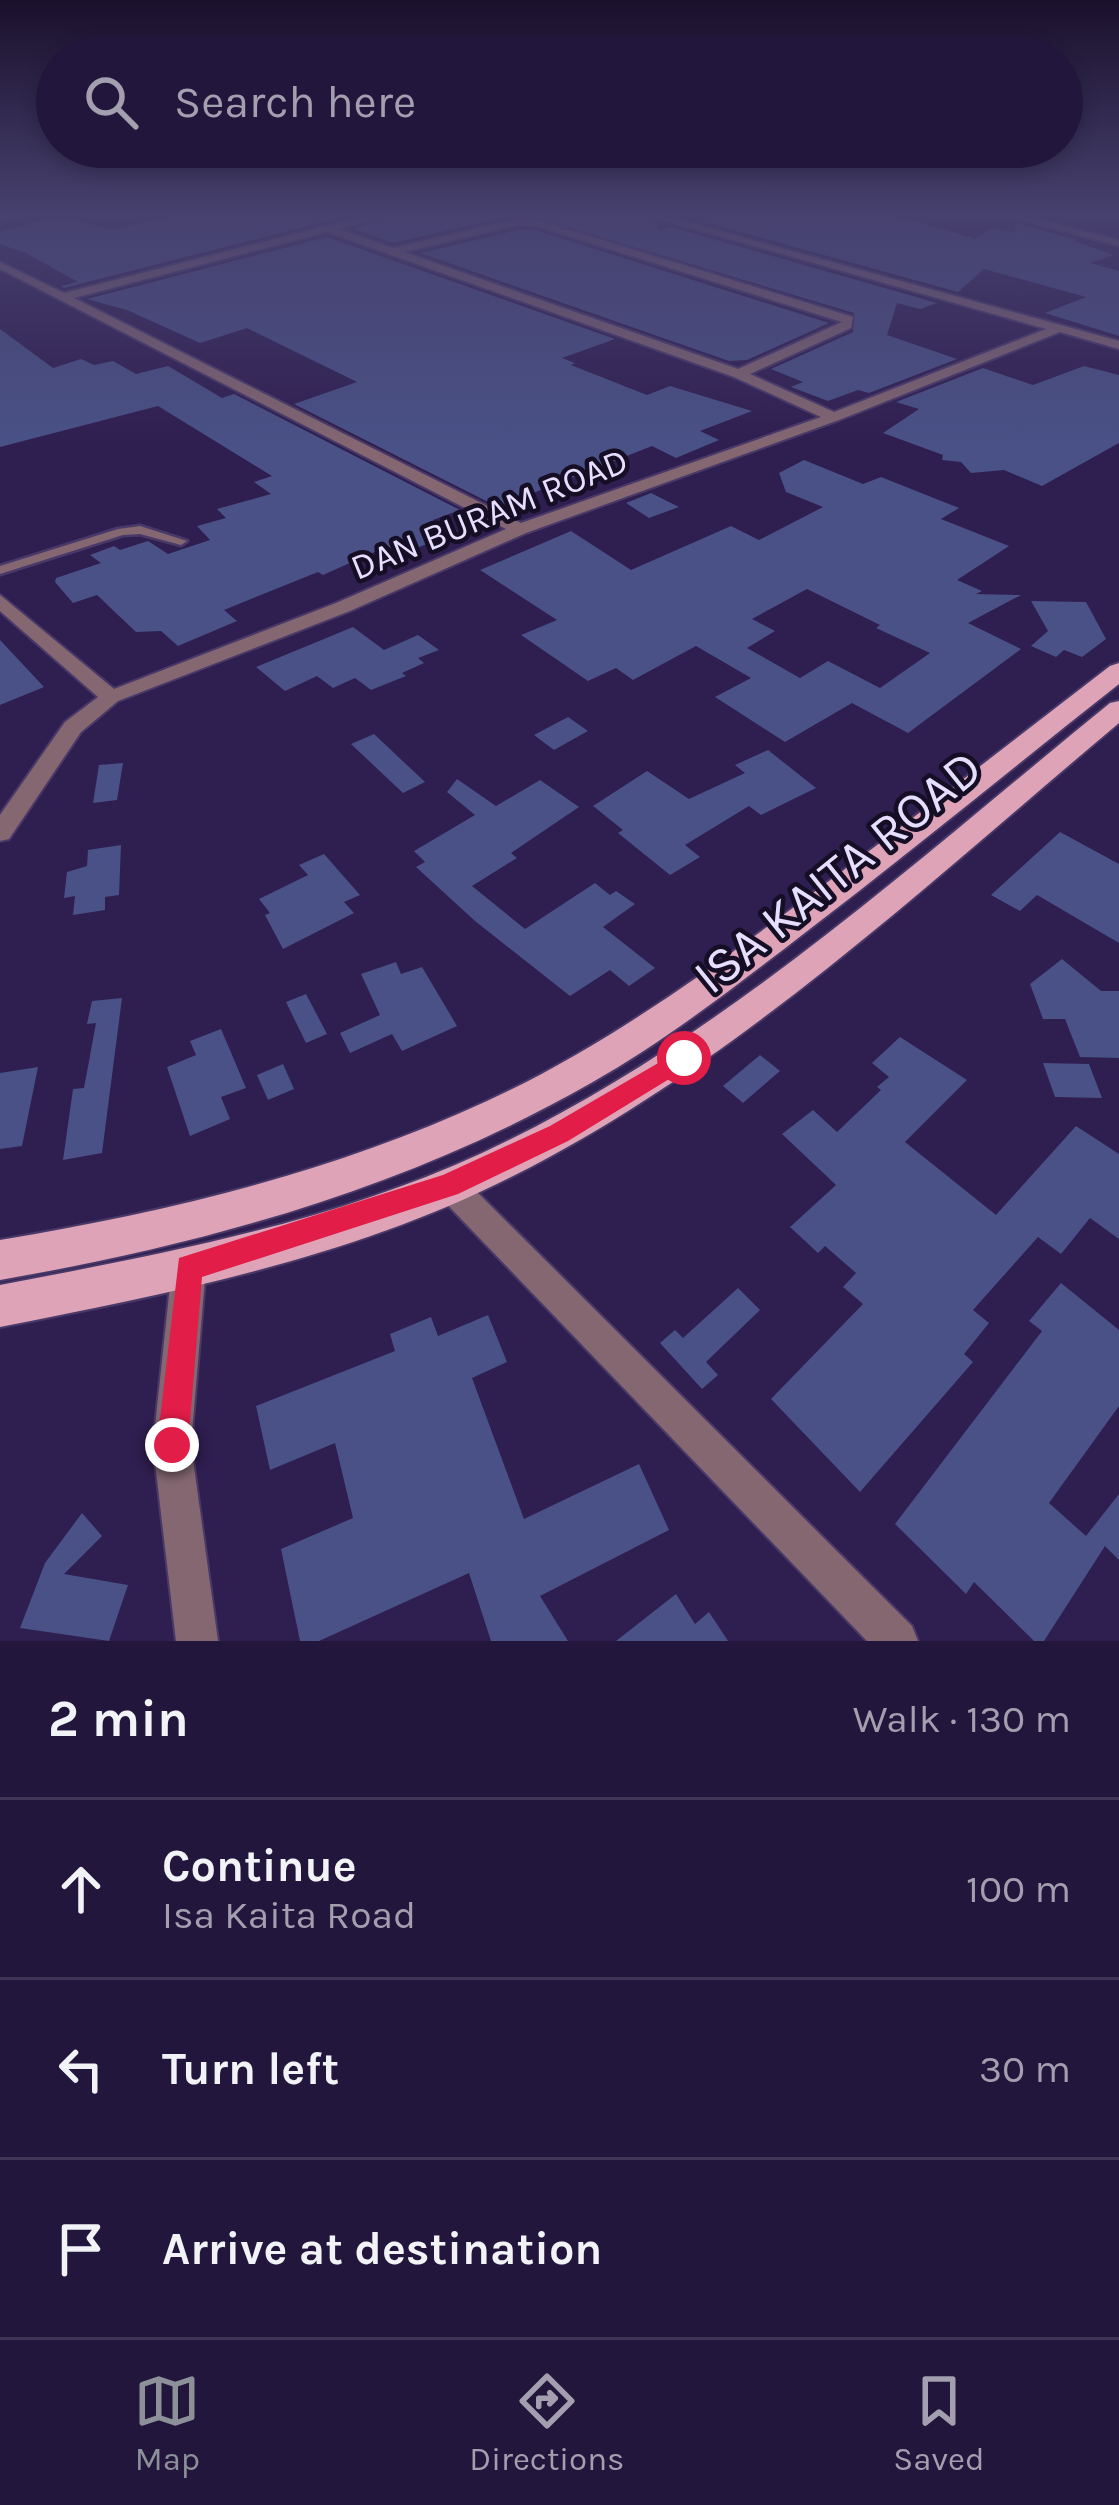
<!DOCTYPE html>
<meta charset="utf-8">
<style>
body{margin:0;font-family:Karla,sans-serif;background:#2b1f43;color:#f1f3f6}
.stop{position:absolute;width:36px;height:36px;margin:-27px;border:9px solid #e11d48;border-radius:50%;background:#fff}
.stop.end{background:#e11d48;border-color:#fff;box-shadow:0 3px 12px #0008}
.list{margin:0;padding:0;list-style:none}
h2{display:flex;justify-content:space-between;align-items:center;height:156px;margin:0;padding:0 48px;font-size:51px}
h2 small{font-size:39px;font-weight:400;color:#a39faf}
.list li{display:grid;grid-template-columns:78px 1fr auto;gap:36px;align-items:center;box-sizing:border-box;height:180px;padding:0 48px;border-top:3px solid #403556}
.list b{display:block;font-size:45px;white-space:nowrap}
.list p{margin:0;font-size:39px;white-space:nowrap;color:#a39faf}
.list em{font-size:39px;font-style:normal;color:#a39faf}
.icon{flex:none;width:66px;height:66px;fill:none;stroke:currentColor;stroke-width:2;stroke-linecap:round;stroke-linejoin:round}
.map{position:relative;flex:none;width:1119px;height:1641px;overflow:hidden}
.search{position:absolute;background:#23163c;box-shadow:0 6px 18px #0003;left:36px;right:36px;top:36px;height:132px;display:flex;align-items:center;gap:30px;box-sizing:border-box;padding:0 42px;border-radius:66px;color:#a39faf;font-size:45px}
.sheet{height:696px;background:#23163c}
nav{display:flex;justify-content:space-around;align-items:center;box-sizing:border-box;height:168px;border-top:3px solid #403556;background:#23163c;font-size:33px;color:#a39faf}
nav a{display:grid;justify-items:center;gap:6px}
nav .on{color:#8c9099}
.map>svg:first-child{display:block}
.building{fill:#495186;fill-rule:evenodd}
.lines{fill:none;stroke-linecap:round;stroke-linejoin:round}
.service-casing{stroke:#493968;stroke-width:5}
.minor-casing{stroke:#493968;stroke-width:4}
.primary-casing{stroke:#493968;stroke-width:4}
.service{fill:#846771;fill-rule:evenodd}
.minor{fill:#846771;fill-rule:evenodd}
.primary{fill:#dea3b7;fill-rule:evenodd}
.route{fill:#e11d48}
.labels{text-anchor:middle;stroke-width:9;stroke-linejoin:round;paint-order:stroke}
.far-street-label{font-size:36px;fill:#e6defe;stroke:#150e24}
.near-street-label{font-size:51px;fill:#e6defe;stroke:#150e24}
</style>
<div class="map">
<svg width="1119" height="1641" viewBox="0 0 1119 1641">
<rect width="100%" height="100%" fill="#2f1e50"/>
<g class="building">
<path d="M173,215H351L64,288L61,286L78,282L26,253L0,244V232L58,216L113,230Z"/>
<path d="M390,215H515L393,243L354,229Z"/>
<path d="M527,215H641L657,223L658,231L671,227L937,303L920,309L897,303L887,335L957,359L869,393L858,390L828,401L791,387L803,382L771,369L853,332L854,313Z"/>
<path d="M706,215H893L976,239L992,228L1015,232L1016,223L1078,240L1074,241L1114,255L1090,263L1119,271V336L1045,313L1086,297L984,269L958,292L697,220Z"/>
<path d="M518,230H535L829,323L747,360L729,361L420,253Z"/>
<path d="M327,237L615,339L562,358L575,363L571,365L647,395L670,386L752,411L700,431L719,440L676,458L652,446L498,507L294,404L357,382L247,328L200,343L127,310L87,299Z"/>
<path d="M0,329L53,368L81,359L94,365L113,361L136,374L168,366L222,398L234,394L460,510L433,520L452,533L401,555L388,546L323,575L318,572L224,610L237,621L178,646L161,631L136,632L97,595L73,603L55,582L56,578L101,563L90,555L114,546L120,550L148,541L168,554L210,540L197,526L226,518L217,509L271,494L254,482L272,476L158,406L0,447Z"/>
<path d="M1084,366L1119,375V443L1042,486L1004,470L971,473L961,462L942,460L943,455L883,433L919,409L896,402L983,368L1033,385Z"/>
<path d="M804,460L863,484L881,477L959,508L941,519L1009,546L957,580L982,591L976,594L1021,595L968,623L1021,649L908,733L852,703L785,742L715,697L751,678L696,646L633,680L616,668L588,681L521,635L557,620L480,570L571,531L631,570L731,526L759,540L823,507L786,492L779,473ZM807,589L880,625L876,628L930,653L880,688L828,661L800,678L747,648L775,631L752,619Z"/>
<path d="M651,493L679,507L649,518L626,503Z"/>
<path d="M1031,601L1086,602L1106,639L1082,657L1064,650L1056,657L1031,646L1048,631Z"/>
<path d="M353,627L384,650L418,635L439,650L418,658L424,663L402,673L406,676L371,690L355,678L333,688L317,676L285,691L256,667Z"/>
<path d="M0,640L44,687L0,705Z"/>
<path d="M568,717L588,731L554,750L534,735Z"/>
<path d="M374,734L425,782L403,793L351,744Z"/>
<path d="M768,750L816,788L761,815L749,806L685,845L700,857L670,875L618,833L623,830L593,806L647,771L689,799L745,773L735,765Z"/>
<path d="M123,763L117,800L93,803L99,765Z"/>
<path d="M457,779L496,806L540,780L579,807L511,853L517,858L472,886L525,929L595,883L610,895L616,891L635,904L603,927L655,968L629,986L610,970L570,996L475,921L416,867L425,862L414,851L475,815L447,792Z"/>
<path d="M1060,832L1119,864V943L1037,895L1020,911L991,895Z"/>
<path d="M121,845L119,895L105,897V910L73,915L75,896L64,898L67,872L87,866L88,850Z"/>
<path d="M324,854L360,895L344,902L354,913L283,949L265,915L270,913L259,899L308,875L299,865Z"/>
<path d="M1062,959L1101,991H1119V1058L1080,1057L1065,1019H1043L1030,984Z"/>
<path d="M396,962L401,974L422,967L457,1026L402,1051L392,1034L350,1053L340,1033L380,1015L361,974Z"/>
<path d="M306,994L327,1034L306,1043L286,1002Z"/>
<path d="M122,998L102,1153L63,1160L73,1089L84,1088L96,1023L87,1024L92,1001Z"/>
<path d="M221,1029L246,1088L221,1097L230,1119L190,1136L167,1067L196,1055L190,1041Z"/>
<path d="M900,1037L967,1080L905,1142L996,1215L1076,1126L1119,1154V1239L1090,1218L1061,1254L1038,1237L973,1310L989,1323L964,1354L973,1362L860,1492L771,1399L863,1304L843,1287L856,1273L825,1246L818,1253L790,1227L836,1185L782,1134L813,1110L837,1132L881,1090L877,1087L889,1077L872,1063Z"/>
<path d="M760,1055L780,1071L743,1103L723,1086Z"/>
<path d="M1043,1063L1089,1064L1102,1098L1055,1097Z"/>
<path d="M283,1064L294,1089L268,1100L257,1075Z"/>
<path d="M38,1067L22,1146L0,1149V1073Z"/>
<path d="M1061,1283L1119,1330V1406L1049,1503L1086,1536L1119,1494V1560L1105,1546L1044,1641H1034L974,1582L966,1594L895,1524L1042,1331L1029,1321Z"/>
<path d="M738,1288L760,1310L706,1362L718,1375L702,1389L660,1343L675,1330L683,1338Z"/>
<path d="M488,1315L507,1362L472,1378L524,1519L639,1464L669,1530L540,1596L568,1641H491L469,1573L319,1641H300L281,1549L353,1518L335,1443L270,1470L256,1406L395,1351L390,1334L431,1317L438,1336Z"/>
<path d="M82,1513L102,1536L64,1574L128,1585L109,1641L20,1628L45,1563Z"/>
<path d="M676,1594L695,1624L709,1612L728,1641H616Z"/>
</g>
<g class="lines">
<defs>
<path id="service" d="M140,526L187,541L181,545L140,534L123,535L0,574V566L118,529Z"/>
<g id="minor">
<path d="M0,215H20L0,221Z"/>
<path d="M369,215H386L339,229L393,248L518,219L537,220L853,317L851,328L750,374L834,412L1046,329L645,215H661L1119,341V349L1060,332L839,420L526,533L350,611L118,701L81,732L9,839L0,841V815L65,722L98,697L0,611V595L114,689L336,603L506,529L0,269V262L64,293ZM518,225L536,226L842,322L738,369L404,252ZM327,232L734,377L821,417L521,523L74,298Z"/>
<path d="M1002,215H1019L1119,240V246Z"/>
<path d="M449,1170L460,1175L912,1626L918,1641H867L438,1195L433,1185L438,1175Z"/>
<path d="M189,1251L201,1255L206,1267L191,1445L218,1641H176L153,1445L172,1267L177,1255Z"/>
</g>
<g id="primary">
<path d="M1119,663V684C1015,766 912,851 806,932C737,985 667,1040 591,1083C407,1188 207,1244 0,1280V1240C168,1212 331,1173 487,1101C594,1052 691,983 786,913C895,833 1002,749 1110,666Z"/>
<path d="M1119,701V723C927,884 740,1061 515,1175C355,1257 174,1293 0,1327V1285C163,1254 330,1223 482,1153C715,1045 912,864 1110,703Z"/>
</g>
</defs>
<use href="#service" class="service-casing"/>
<use href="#minor" class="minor-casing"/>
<use href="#primary" class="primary-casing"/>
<use href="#service" class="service"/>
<use href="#minor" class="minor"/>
<use href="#primary" class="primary"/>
</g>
<linearGradient id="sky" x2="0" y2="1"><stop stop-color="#1a102c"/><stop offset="0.48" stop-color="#47416f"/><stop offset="1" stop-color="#47416f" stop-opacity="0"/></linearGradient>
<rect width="1119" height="445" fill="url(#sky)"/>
<path class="route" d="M684,1048L692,1051V1065L568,1141L458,1194L202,1277L188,1445L183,1456L172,1461L161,1456L157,1445L179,1258L443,1175L550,1126Z"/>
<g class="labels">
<g class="far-street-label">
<text transform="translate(489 513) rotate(-22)" y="13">DAN BURAM ROAD</text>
</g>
<g class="near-street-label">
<text transform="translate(837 871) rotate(-39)" y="18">ISA KAITA ROAD</text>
</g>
</g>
</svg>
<div class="stop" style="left:684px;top:1058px"></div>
<div class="stop end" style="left:172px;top:1445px"></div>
<div class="search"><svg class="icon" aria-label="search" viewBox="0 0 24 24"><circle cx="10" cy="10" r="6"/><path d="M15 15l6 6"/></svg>Search here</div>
</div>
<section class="sheet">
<h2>2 min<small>Walk · 130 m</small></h2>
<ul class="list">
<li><svg class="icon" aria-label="ahead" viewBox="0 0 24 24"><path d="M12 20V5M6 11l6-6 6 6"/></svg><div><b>Continue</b><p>Isa Kaita Road</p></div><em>100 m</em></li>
<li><svg class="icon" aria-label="left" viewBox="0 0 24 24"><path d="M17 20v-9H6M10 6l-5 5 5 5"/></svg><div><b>Turn left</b></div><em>30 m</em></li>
<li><svg class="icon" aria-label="arrive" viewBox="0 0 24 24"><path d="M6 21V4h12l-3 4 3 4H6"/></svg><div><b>Arrive at destination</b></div></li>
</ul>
</section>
<nav>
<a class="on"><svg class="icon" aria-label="map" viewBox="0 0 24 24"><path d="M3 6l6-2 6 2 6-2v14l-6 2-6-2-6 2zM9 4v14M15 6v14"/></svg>Map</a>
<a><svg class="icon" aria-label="directions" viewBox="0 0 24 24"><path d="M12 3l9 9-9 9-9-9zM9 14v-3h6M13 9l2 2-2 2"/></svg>Directions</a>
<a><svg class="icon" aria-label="saved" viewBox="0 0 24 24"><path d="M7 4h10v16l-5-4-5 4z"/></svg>Saved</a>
</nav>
